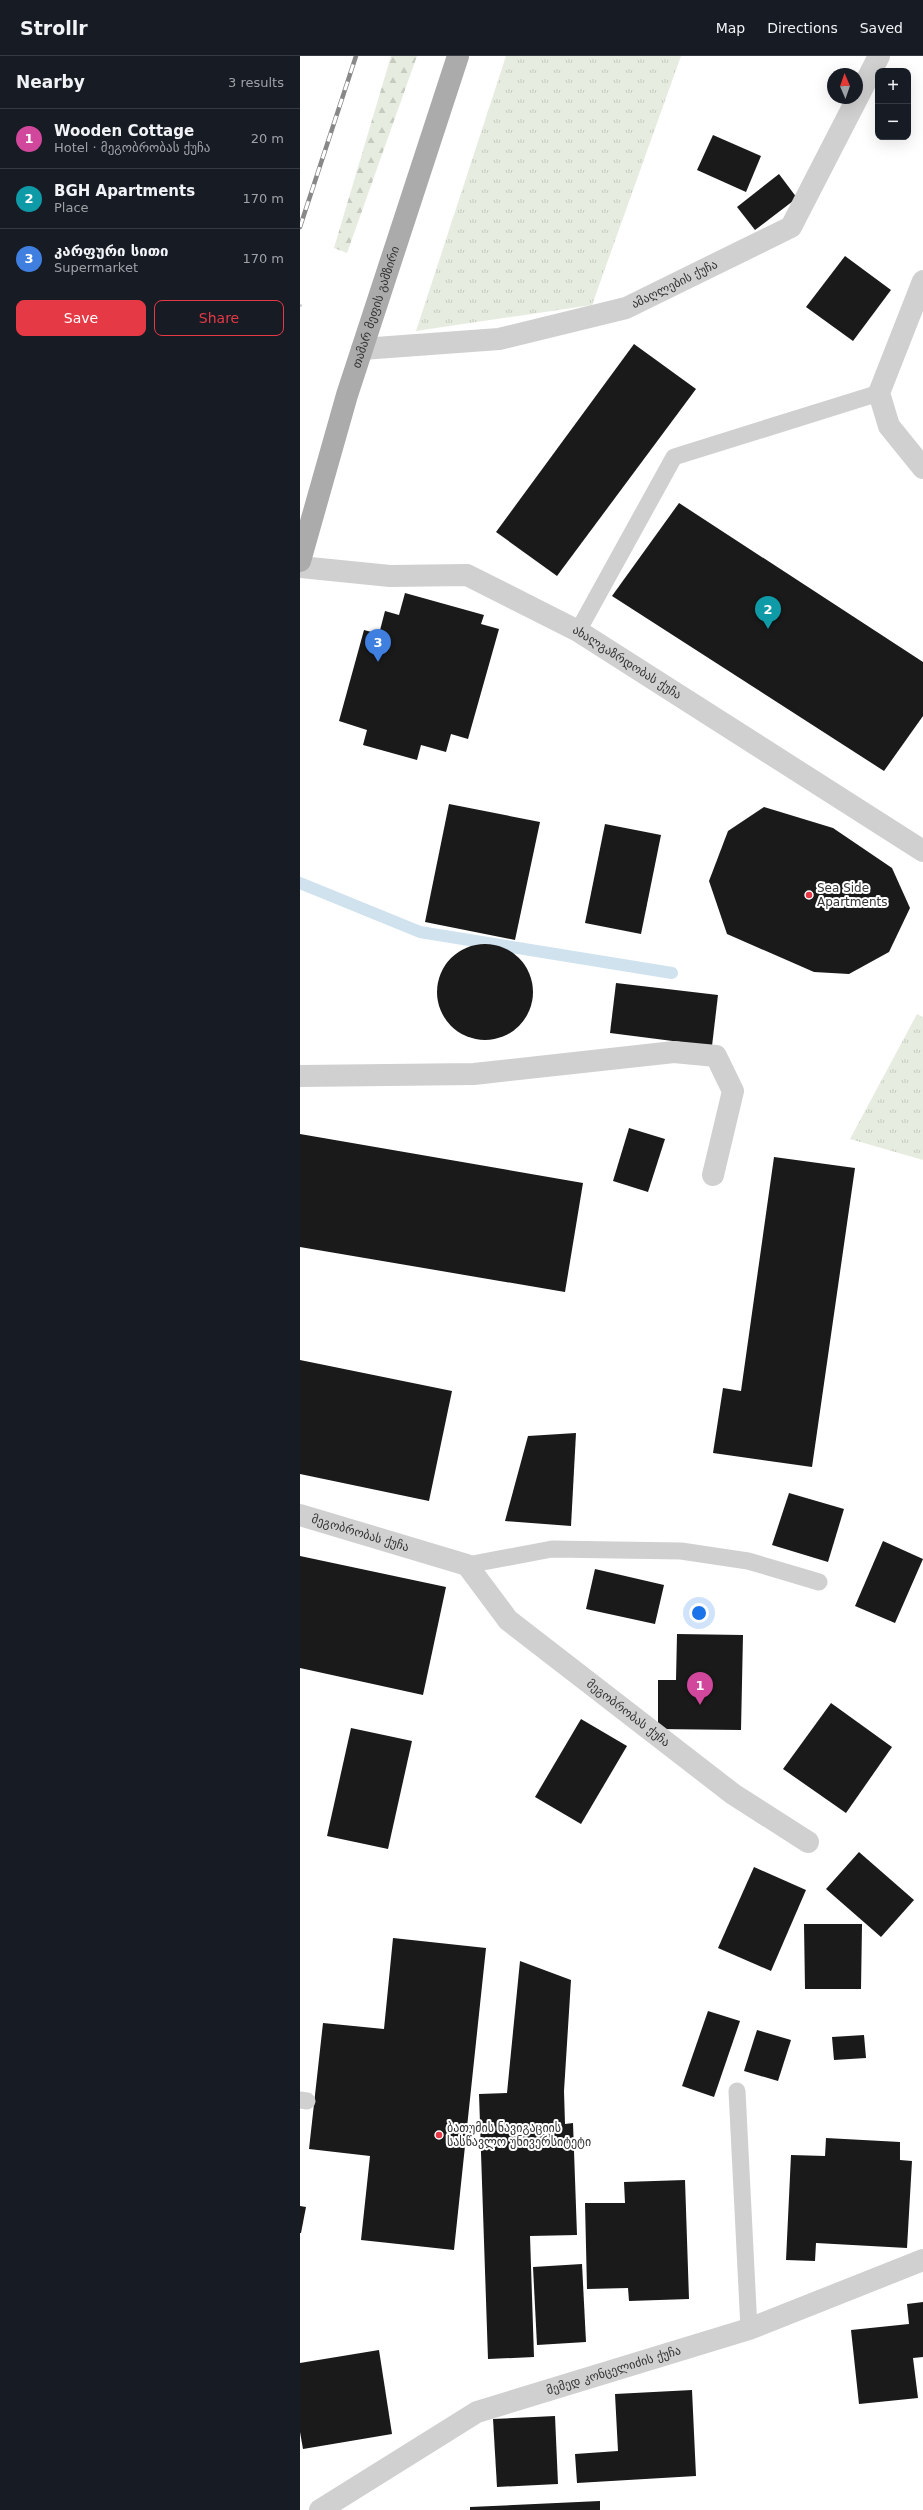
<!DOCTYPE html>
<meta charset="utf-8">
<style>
body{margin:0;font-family:"DejaVu Sans","Noto Sans Georgian",sans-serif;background:#242831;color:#f1f3f6}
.controls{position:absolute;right:12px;top:12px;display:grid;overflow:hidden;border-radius:8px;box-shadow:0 4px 16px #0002}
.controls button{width:36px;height:36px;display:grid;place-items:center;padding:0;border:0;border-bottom:1px solid #363941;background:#171b24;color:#f1f3f6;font:20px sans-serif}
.compass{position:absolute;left:527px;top:12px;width:36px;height:36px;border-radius:50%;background:#171b24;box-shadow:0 4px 16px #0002;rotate:358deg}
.you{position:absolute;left:399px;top:1557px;width:14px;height:14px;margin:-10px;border:3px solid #fff;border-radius:50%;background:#1a73e8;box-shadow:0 0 0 6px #1a73e833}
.badge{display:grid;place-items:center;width:26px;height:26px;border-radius:50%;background:#e63946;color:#fff;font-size:13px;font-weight:700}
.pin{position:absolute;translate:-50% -33px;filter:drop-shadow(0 1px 2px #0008)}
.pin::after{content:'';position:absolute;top:21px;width:14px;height:12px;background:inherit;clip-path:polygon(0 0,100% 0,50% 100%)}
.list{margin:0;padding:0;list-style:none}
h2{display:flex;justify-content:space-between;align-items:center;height:52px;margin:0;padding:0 16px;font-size:17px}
h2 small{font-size:13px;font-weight:400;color:#9ea1a6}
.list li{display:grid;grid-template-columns:26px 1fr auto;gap:12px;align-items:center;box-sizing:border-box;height:60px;padding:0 16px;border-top:1px solid #363941}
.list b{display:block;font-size:15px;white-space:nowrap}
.list p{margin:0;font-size:13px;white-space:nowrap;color:#9ea1a6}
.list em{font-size:13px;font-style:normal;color:#9ea1a6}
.actions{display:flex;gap:8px;padding:12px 16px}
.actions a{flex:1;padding:9px 0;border:1px solid #e63946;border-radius:8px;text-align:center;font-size:14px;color:#e63946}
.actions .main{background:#e63946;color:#fff}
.map{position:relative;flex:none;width:623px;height:2454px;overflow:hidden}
header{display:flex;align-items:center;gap:24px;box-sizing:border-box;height:56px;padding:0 20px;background:#171b24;border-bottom:1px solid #363941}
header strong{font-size:19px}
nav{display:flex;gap:22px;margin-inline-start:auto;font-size:14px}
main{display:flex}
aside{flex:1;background:#171b24}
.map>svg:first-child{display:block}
.grass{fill:url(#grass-tufts)}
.forest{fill:url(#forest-firs)}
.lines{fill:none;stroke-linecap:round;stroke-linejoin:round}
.stream{stroke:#cfe2ee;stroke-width:12}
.building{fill:#1a1a1a}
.path{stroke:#cdcdcd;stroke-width:2.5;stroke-dasharray:2 2;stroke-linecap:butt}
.lane{stroke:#d0d0d0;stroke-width:17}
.street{stroke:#d0d0d0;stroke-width:22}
.primary{stroke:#ababab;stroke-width:22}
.rail-casing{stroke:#888;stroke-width:4.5}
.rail{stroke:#fff;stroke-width:3;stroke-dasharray:9;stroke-linecap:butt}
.poi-dot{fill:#e63946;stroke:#fff;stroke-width:1.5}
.labels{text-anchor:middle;stroke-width:4;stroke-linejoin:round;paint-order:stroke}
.street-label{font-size:12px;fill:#333;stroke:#fff}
.poi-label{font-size:12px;fill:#333;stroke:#fff;text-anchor:start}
</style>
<header>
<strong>Strollr</strong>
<nav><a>Map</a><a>Directions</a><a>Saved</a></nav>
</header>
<main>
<aside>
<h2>Nearby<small>3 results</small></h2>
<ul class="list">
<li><span class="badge" style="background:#d1479c">1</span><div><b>Wooden Cottage</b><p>Hotel · მეგობრობას ქუჩა</p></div><em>20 m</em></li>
<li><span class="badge" style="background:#0f9aa8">2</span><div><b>BGH Apartments</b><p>Place</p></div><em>170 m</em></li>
<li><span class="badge" style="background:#3f7fe0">3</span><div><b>კარფური სითი</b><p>Supermarket</p></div><em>170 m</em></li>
</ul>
<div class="actions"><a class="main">Save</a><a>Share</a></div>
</aside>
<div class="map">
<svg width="623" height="2454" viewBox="0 0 623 2454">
<defs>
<pattern id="grass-tufts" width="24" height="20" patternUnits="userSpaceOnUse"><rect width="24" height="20" fill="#e6ecdf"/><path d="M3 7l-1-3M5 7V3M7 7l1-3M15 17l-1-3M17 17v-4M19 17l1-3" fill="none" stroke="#c6cbc0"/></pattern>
<pattern id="forest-firs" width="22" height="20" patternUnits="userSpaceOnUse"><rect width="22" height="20" fill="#e6ecdf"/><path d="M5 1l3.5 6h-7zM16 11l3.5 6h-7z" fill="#c6cbc0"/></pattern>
</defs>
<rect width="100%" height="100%" fill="#fff"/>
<g class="grass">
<path d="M206,0H381L292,249L116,275Z"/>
<path d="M617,958L623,961V1104L550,1083Z"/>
</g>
<path class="forest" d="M91,0H117L47,197L34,192Z"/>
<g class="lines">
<path class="stream" d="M0,827L120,876L372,917"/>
</g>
<g class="building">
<path d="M413,79L461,100L446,136L397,114Z"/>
<path d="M479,118L497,142L455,174L437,151Z"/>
<path d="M545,200L591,234L553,285L506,251Z"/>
<path d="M334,288L396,333L257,520L196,476Z"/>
<path d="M379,447L623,606V660L584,715L312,540Z"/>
<path d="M105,537L184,559L181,568L199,573L168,683L151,678L146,696L121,689L117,704L63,689L67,674L39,665L64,574L79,578L85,555L99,559Z"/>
<path d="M149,748L240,766L215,884L125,866Z"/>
<path d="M464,751L533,772L592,812L610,852L589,896L549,918L514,916L427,878L409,825L428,775Z"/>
<path d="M305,768L361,779L341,878L285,867Z"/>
<circle cx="185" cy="936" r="48"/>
<path d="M316,927L418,939L412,990L310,977Z"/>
<path d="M329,1072L365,1083L348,1136L313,1125Z"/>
<path d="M0,1078L283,1127L265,1236L0,1191Z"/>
<path d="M474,1101L555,1112L512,1411L413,1397L423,1332L441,1335Z"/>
<path d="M0,1304L152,1335L129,1445L0,1418Z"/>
<path d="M276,1377L271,1470L205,1465L228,1380Z"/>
<path d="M489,1437L544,1453L528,1506L472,1489Z"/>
<path d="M583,1485L623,1503L595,1567L555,1550Z"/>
<path d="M0,1500L146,1531L123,1639L0,1612Z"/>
<path d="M295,1513L364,1529L355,1568L286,1553Z"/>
<path d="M377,1578L443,1579L441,1674L358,1673V1624H376Z"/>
<path d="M531,1647L592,1691L546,1757L483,1713Z"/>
<path d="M281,1663L327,1690L281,1768L235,1741Z"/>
<path d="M51,1672L112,1685L88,1793L27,1780Z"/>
<path d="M559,1796L614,1844L581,1881L526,1833Z"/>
<path d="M454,1811L506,1834L471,1915L418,1892Z"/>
<path d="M504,1868H562L561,1933H505Z"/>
<path d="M93,1882L186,1892L154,2194L61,2184L70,2100L9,2093L23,1967L84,1973Z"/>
<path d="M220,1905L271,1924L264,2035L265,2068L273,2067L277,2179L230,2180L234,2301L188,2303L179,2038L207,2037Z"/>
<path d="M408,1955L440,1965L414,2041L382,2030Z"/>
<path d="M457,1974L491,1984L478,2025L444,2015Z"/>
<path d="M564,1979L566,2002L534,2004L532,1981Z"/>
<path d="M526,2082L600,2086V2104L612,2105L607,2192L516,2187L515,2205L486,2204L491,2099L525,2100Z"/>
<path d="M385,2124L389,2243L329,2245L328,2232L287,2233L285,2147H325L324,2126Z"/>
<path d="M0,2150L6,2151L1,2177H0Z"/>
<path d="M282,2208L286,2286L237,2289L233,2211Z"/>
<path d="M623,2246V2301L613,2302L618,2342L559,2348L551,2274L609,2268L607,2248Z"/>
<path d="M79,2294L92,2378L3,2393L0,2376V2307Z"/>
<path d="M392,2334L396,2420L277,2427L275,2398L318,2395L315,2338Z"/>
<path d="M255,2360L258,2428L197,2431L193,2363Z"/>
<path d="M300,2445V2454H170V2451Z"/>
</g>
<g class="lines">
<path class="path" d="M0,249L3,251"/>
<g class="lane">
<path d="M278,575L374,401L579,337"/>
<path d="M167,1509L252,1493L381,1495L448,1505L519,1526"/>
<path d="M437,2035L449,2273"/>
<path d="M0,2044L7,2045"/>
</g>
<g class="street">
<path d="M623,225L579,337L589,370L623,412"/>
<path id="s1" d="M62,293L199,283L326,252L491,171L579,0"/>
<path id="s2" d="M0,511L90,520L167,519L278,575L623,795"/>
<path d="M0,1020L174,1018L374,996L416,1000L433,1035L413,1119"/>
<path id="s3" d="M0,1459L167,1509L208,1564L433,1738L508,1786"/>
<path id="s4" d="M20,2454L177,2356L449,2273L623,2204"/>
</g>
<path class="primary" id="s5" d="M0,505L47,339L158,0"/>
<defs>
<path id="rail" d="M0,171L56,0"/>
</defs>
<use href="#rail" class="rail-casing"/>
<use href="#rail" class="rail"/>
</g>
<g class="poi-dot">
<circle cx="509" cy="839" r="4"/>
<circle cx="139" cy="2079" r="4"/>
</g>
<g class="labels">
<g class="street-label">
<text dy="4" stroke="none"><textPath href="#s1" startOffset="322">ამაღლების ქუჩა</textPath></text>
<text dy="4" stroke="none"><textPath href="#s5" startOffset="265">თამარ მეფის გამზირი</textPath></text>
<text dy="4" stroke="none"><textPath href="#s2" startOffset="350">ახალგაზრდობას ქუჩა</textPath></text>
<text dy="4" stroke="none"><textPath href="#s3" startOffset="63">მეგობრობას ქუჩა</textPath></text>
<text dy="4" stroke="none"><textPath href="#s3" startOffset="395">მეგობრობას ქუჩა</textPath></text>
<text dy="4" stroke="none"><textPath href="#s4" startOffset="328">მემედ კონცელიძის ქუჩა</textPath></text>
</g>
<g class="poi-label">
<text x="517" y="836">Sea Side<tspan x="517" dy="14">Apartments</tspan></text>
<text x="147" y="2076">ბათუმის ნავიგაციის<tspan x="147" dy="14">სასწავლო უნივერსიტეტი</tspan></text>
</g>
</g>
</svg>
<div class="controls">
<button>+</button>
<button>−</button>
</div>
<svg class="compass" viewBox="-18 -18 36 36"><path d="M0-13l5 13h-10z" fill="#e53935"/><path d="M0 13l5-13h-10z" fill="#9ea1a6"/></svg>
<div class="you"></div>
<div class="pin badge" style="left:400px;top:1649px;background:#d1479c">1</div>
<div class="pin badge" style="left:468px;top:573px;background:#0f9aa8">2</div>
<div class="pin badge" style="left:78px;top:606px;background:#3f7fe0">3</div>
</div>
</main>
